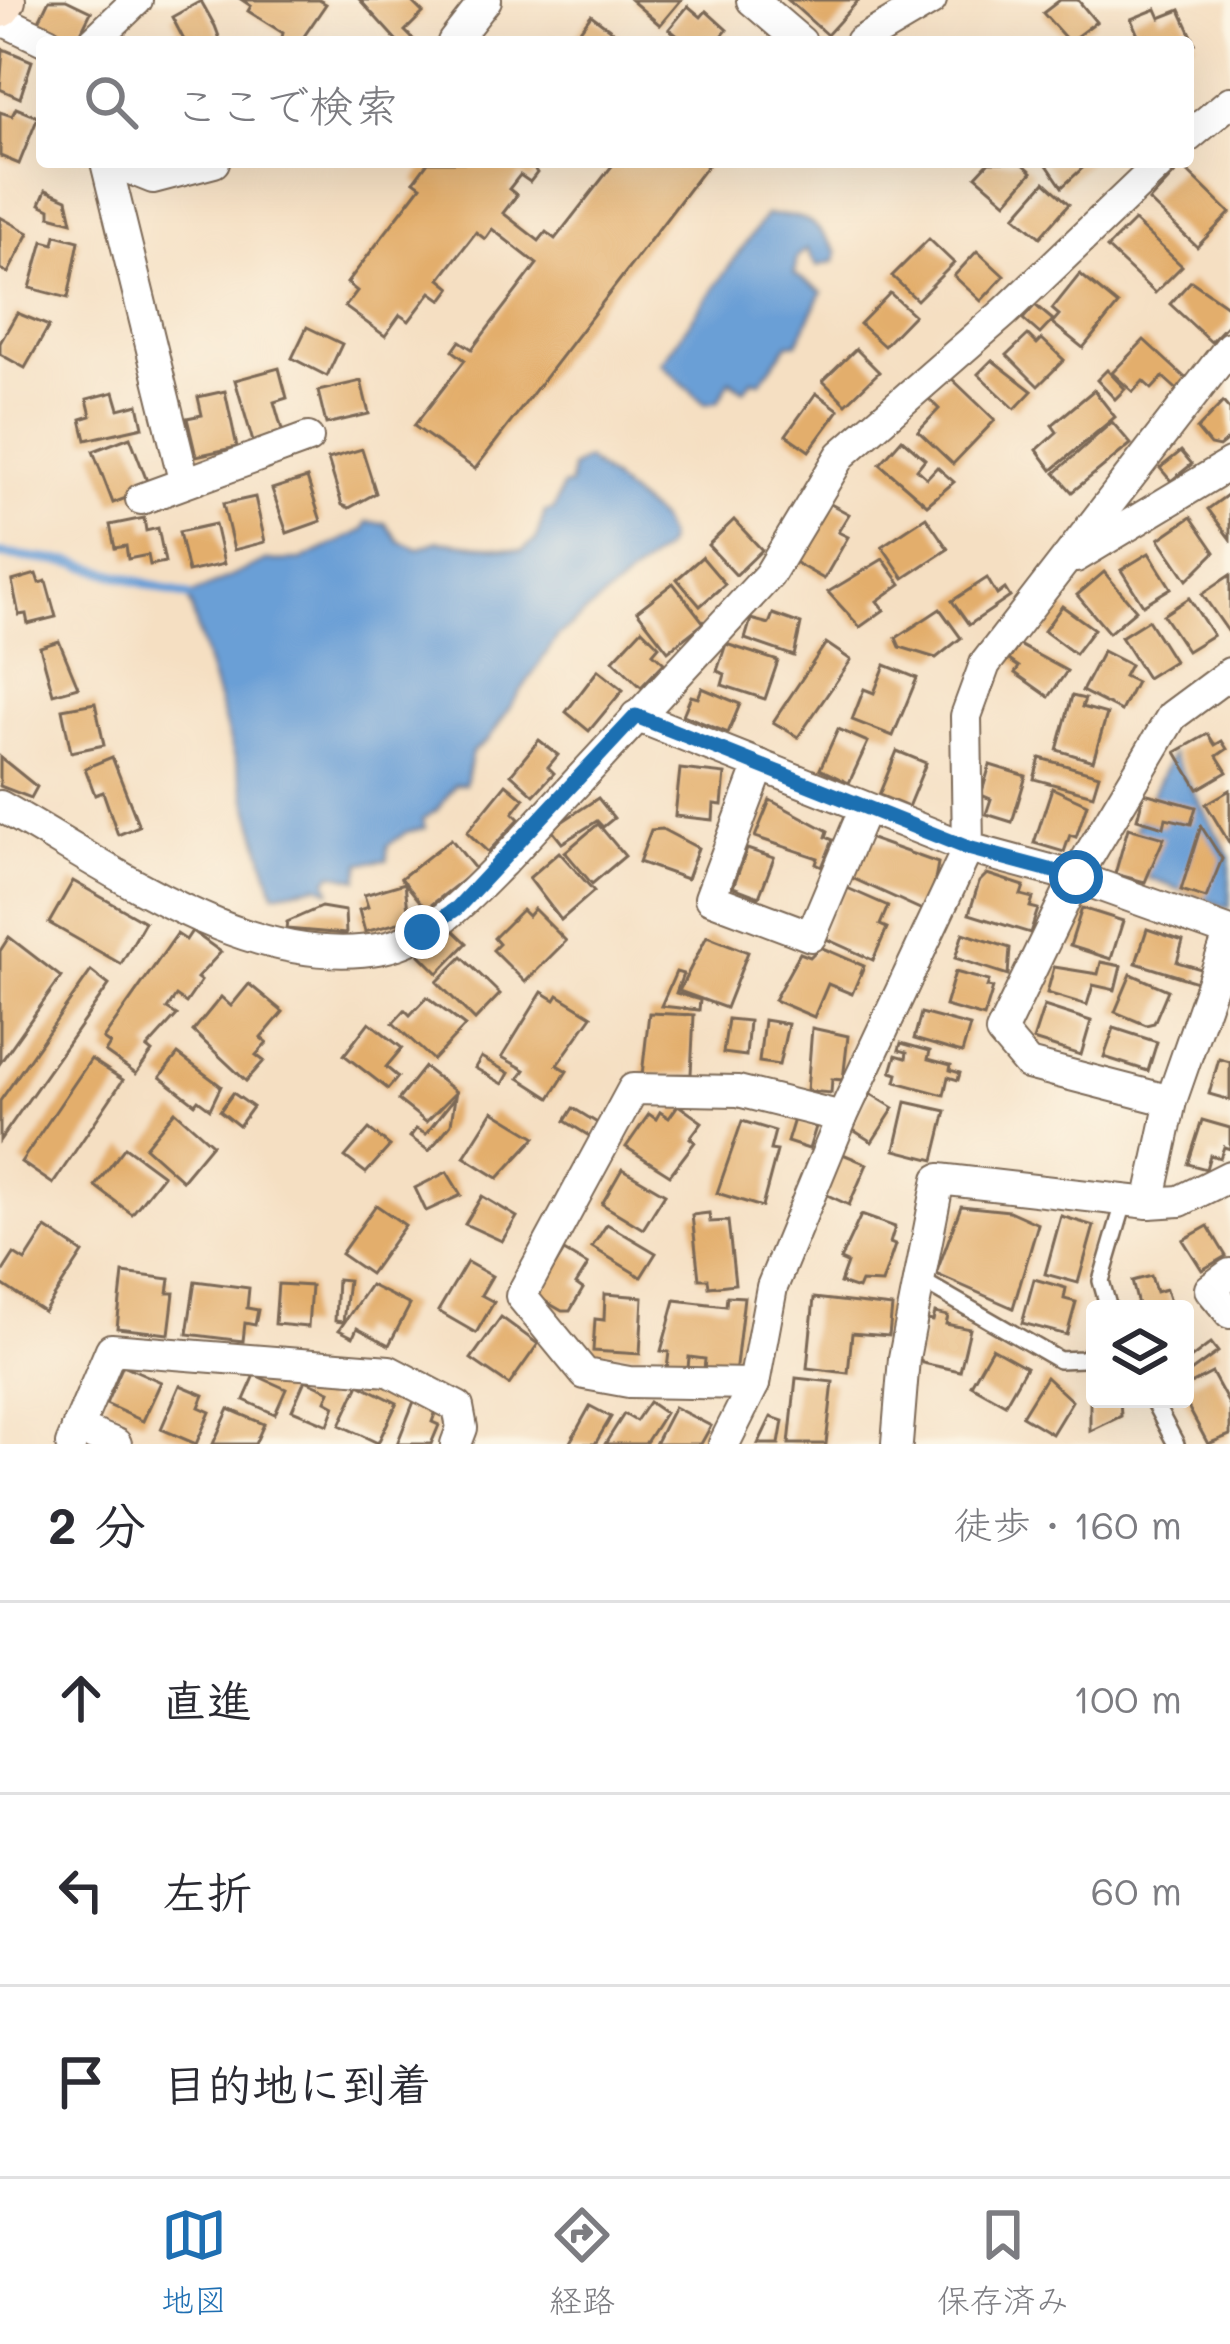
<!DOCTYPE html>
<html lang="ja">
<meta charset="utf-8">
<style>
body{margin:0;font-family:Mali,"Klee One",sans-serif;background:#f7f7f7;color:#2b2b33}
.controls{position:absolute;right:36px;bottom:36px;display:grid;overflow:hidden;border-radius:12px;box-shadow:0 12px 48px #0002}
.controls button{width:108px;height:108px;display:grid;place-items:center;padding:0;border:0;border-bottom:3px solid #e1e1e2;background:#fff;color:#2b2b33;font:60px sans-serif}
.stop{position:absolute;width:36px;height:36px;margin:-27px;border:9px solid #1f6fb2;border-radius:50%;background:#fff}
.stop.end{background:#1f6fb2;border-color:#fff;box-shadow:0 3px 12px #0008}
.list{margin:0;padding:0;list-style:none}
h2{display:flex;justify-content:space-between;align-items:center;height:156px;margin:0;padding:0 48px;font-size:51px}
h2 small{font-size:39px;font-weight:400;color:#7c7c81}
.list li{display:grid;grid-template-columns:78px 1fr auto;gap:36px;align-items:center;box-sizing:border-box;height:192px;padding:0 48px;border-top:3px solid #e1e1e2}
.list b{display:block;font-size:45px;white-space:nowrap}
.list em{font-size:39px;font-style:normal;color:#7c7c81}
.icon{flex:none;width:66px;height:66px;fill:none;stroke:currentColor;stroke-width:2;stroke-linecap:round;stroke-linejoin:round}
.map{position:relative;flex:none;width:1230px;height:1444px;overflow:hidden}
.search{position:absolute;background:#fff;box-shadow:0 12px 48px #0002;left:36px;right:36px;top:36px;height:132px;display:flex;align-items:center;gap:30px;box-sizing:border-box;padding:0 42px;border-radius:12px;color:#7c7c81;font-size:45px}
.sheet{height:732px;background:#fff}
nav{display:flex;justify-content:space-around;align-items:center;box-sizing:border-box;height:168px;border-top:3px solid #e1e1e2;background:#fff;font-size:33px;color:#7c7c81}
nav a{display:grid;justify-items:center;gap:6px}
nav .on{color:#1f6fb2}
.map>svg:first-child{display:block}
.water{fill:#6a9fd6;stroke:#52647a;stroke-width:3}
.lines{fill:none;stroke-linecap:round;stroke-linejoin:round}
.stream{stroke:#6a9fd6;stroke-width:10}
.building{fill:#e3ae6c}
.lane-casing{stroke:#7c6957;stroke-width:20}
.street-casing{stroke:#7c6957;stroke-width:34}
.secondary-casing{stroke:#7c6957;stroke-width:46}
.lane{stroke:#fff;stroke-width:15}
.street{stroke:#fff;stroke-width:30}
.secondary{stroke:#fce5cf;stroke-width:42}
.route{stroke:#1f6fb2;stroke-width:15}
</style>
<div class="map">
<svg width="1230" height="1444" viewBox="0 0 1230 1444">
<rect width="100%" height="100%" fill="#fcf5e5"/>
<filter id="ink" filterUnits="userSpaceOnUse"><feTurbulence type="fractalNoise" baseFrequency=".00833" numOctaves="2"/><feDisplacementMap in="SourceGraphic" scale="24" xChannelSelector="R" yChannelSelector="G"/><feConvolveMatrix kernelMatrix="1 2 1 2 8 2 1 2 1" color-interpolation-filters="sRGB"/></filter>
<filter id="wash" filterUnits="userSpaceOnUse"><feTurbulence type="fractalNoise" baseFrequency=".004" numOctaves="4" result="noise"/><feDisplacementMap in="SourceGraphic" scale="48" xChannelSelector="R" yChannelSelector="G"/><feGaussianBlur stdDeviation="2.7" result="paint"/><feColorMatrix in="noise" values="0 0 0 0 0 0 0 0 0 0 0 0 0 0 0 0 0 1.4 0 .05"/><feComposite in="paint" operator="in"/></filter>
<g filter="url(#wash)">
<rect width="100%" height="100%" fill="#f5dfc2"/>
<g class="water">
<path d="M766,215C812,216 812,220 837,252L835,261L817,266L807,249L797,257L794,274L822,292L797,343L788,344L760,382L753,379L744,390L730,380L718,402L705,404L661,363Z"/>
<path d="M586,459L659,519L668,538L665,548L558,636L488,740L472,752L465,784L455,785L437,810L422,819L425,828L406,832L387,846V860L361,863L358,879L332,873L327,880L330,891L318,885L274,893L188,596L266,561L301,560L364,530L367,522L385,523L399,541L418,549L438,541L522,551L536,540L545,512L554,510L562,487L570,485L572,468Z"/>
<path d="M1172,754L1230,857L1229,908L1117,866Z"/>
</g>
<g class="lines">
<path class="stream" d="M0,554L75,563L188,596"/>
</g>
<g id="blocks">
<g class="building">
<path d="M49,0H66L91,12L76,42L37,25Z"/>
<path d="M242,0H319L326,4L300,42H281L283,33L248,11L251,6Z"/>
<path d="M360,0H410L423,13L405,31L416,42H398Z"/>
<path d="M631,0H681L660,25Z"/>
<path d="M788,0H859L827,35Z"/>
<path d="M1060,0H1078L1096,22L1069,42L1043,13Z"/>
<path d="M201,1L215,26L221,42H185L172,17Z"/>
<path d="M688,6L701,17L706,11L727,30L717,42H685L669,29Z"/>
<path d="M1156,9L1160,18L1180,10L1195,43L1141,42L1131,19Z"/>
<path d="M591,15L627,42H571Z"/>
<path d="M3,49L32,61L20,98L0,89Z"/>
<path d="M16,108L38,117L19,164L0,156V112L12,116Z"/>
<path d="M428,162H530L537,173L530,182L520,175L509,189L517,195L503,213L539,241L546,232L555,239L615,162H710L475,469L414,426L465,360L453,351L460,341L472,349L537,264L492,229L485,239L476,232L440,279L451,288L442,300L431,292L409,321L400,315L385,336L345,307L357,291L347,283L421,186L414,181Z"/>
<path d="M989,162H1021L1032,172L1006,202L976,176Z"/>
<path d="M1045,162H1089L1062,187Z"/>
<path d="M1182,166L1230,213L1197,247L1149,201Z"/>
<path d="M1045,182L1069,204L1040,237L1015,216Z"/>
<path d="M46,190L67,199L72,222L50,216V209L40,204Z"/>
<path d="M0,217L29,233L8,273L0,269Z"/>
<path d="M1134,221L1182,266L1155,293L1107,248Z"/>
<path d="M56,235L79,241L68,298L30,288L43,241L54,244Z"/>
<path d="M929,239L954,263L917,300L892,276Z"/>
<path d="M977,251L1004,276L981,301L954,276Z"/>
<path d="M1080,274L1118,305L1083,348L1052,323L1059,315L1052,309Z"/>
<path d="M1191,281L1230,308V322L1211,342L1170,304Z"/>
<path d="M890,293L914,315L884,346L860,324Z"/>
<path d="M1035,305L1053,320L1040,334L1023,319Z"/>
<path d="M17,313L49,326L25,368L0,354V343Z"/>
<path d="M307,327L342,344L327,376L292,358Z"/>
<path d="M1028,335L1037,344L1042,339L1064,360L1038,386L1007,355Z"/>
<path d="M1144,340L1193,385L1183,395L1163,377L1152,389L1143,381L1133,392L1112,373Z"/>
<path d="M856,349L879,372L846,404L823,381Z"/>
<path d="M992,360L1032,391L1015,409L978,374Z"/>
<path d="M279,368L287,398L274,402L283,433L253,442L235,380Z"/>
<path d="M1107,370L1125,389L1115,399L1097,380Z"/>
<path d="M950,377L995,420L953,464L918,431L939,409L929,399Z"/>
<path d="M361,381L369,414L326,424L318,391Z"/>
<path d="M1094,390L1115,417L1052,470L1037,450L1057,432L1052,425Z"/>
<path d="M225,391L237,447L196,456L187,418L202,415L198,397Z"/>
<path d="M114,392L119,409L138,404L143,427L86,440L81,419L91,416L87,399Z"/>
<path d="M816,393L839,410L809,451L786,435Z"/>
<path d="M1223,402L1230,410V438L1219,447L1210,445L1197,429Z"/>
<path d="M1112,422L1131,444L1072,492L1055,473Z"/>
<path d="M130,437L150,489L113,503L93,451Z"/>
<path d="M902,439L925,459L917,469L927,478L937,467L954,482L927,505L880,464Z"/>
<path d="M362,449L376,493L349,508L342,505L328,459Z"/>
<path d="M1181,451L1192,464L1171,481L1160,468Z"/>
<path d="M307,478L321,521L287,533L272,489Z"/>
<path d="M1230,493V539L1208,509Z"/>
<path d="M255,497L265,542L234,550L223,504Z"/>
<path d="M825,501L849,514L838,532L848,537L824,579L789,559Z"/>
<path d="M926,517L948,549L904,578L882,546Z"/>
<path d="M1191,517L1215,552L1187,580L1159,539Z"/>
<path d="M144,518L146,531L158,528L165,562L150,565L148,555L128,559L126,546L115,548L110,525Z"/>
<path d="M734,520L762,550L736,575L708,545Z"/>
<path d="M215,524L224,564L188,572L179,532Z"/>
<path d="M1149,553L1171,588L1143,605L1121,570Z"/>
<path d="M702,557L725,584L700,606L677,579Z"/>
<path d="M883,559L901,584L877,601L884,610L860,627L828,592Z"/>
<path d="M1104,572L1136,610L1109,633L1077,595Z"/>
<path d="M36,574L39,583L46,581L56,617L28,624L26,614L19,615L12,581Z"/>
<path d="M1230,575V634L1202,594Z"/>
<path d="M987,578L997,595L1005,589L1010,597L969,625L952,601Z"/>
<path d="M673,583L704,623L668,651L637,611Z"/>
<path d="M1189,598L1213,635L1187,651L1163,615Z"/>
<path d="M1062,606L1094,629L1075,654L1044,631Z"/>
<path d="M940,609L961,638L936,658L900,647L896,638Z"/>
<path d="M773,614L801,624L794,656L745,639L751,619L769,624Z"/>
<path d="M1148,620L1174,661L1147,678L1121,637Z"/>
<path d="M642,629L659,646L653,653L664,663L641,687L613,660Z"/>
<path d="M59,641L78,687L53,694L40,647Z"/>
<path d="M826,643L851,660L798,737L773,722Z"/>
<path d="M726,644L778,661L765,699L722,685L725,674L717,671Z"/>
<path d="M1019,645L1067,671L1049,697L1015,673L1019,667L1009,660Z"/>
<path d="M1103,651L1130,665L1124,676L1136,682L1121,711L1082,691Z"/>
<path d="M885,665L917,678L893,736L852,720L864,689L874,693Z"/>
<path d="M598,670L623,690L589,731L566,712Z"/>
<path d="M702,688L740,704L728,733L683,715L691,696L698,698Z"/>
<path d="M1072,696L1085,699L1082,707L1107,714L1093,761L1057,750Z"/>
<path d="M95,703L104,745L71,752L62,709Z"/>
<path d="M838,729L868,742L849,783L820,769Z"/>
<path d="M1208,734L1215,745L1222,741L1227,749L1217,756L1227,772L1198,789L1176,752Z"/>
<path d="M539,740L558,755L548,767L554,773L534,795L511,774Z"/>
<path d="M897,751L926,763L908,807L879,795Z"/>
<path d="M0,757L37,787L31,798L0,786Z"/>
<path d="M112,757L139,826L118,835L103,792L95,795L85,768Z"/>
<path d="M1040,758L1099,775L1093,795L1034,779Z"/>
<path d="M990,765L1026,776L1012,822L986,814L991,799L981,795Z"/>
<path d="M680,769L725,774L722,805L714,804L713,820L675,816Z"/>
<path d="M506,784L524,799L513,813L519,819L488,852L467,832Z"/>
<path d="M1052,788L1087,804L1076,837L1070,835L1064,852L1034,843Z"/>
<path d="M1230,790V844L1206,804Z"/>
<path d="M1144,793L1196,807L1191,824L1166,818L1164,827L1137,819Z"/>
<path d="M598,798L614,818L603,827L597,821L562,843L551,829Z"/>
<path d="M770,800L828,831L826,837L833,840L822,867L816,864L818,858L755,837Z"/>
<path d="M598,824L625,856L592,884L565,852Z"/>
<path d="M1201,826L1222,859L1206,898L1181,890Z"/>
<path d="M1128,828L1164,838L1145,882L1115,874Z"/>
<path d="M662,829L698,848L687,879L639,862L651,830Z"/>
<path d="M868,838L938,863L929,913L850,877Z"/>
<path d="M451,839L476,870L426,909L401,878Z"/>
<path d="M747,849L774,858L759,897L733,887Z"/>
<path d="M559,852L594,891L561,920L529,878Z"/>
<path d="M987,874L1024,886L1021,895L1033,898L1030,907L1038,909L1030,933L969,914L979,882Z"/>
<path d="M73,881L145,922L121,964L49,923Z"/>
<path d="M405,883L409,920L365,932L359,910L368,907L364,895Z"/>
<path d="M845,887L888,906L880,925L887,928L873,960L822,937Z"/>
<path d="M321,907L345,911L346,934L286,929L287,922Z"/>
<path d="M1082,908L1123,921L1111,959L1070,946Z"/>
<path d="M534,909L566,941L525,982L493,950L499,944L494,938L522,910L528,916Z"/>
<path d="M449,926L467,943L438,973L420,955Z"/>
<path d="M1147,929L1183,941L1177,962L1201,969L1197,982L1136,963Z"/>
<path d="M192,931L221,952L197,978L201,981L186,1003L176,996L167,1009L177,1015L147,1048L152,1052L136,1074L105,1052L110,1044L103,1039L177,934L186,940Z"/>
<path d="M963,933L1010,948L1008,975L955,958Z"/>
<path d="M707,936L748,952L726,1008L679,991Z"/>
<path d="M9,937L61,977L0,1063V951Z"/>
<path d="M820,947L864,966L852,994L828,984L814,1017L774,1000L800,953L810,957Z"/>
<path d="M462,957L500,994L475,1020L437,982Z"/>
<path d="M1101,962L1121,966L1115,990L1093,985L1087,1005L1047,993L1054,967L1098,974Z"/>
<path d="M91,971L109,985L0,1140V1101Z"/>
<path d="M676,972L683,974L676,993L700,1000L699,1010L661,1006Z"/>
<path d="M955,972L989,981L987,987L993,988L984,1017L945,1006Z"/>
<path d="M1131,974L1168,990L1154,1023L1146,1025L1115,1012Z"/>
<path d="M249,984L283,1012L261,1038L267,1043L256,1055L264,1061L246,1081L193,1031L221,997L231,1006Z"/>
<path d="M542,992L555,1000L558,995L592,1016L557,1065L567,1071L550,1098L519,1078L525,1070L502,1057Z"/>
<path d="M427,997L465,1026L433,1060L393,1023L405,1010L410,1015Z"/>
<path d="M1044,1006L1091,1021L1081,1055L1033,1040Z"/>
<path d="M649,1013L694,1015L691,1074L642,1075Z"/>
<path d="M921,1013L970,1026L962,1053L914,1039Z"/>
<path d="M728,1019L749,1021L746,1056L723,1053Z"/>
<path d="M764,1020L788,1024L779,1065L759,1062Z"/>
<path d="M369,1022L402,1048L386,1067L398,1077L388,1089L344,1055Z"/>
<path d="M812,1028L848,1036L843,1080L832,1079L831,1093L807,1091Z"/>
<path d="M1114,1028L1157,1042L1148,1071L1104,1057Z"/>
<path d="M901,1043L930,1051L928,1059L951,1065L950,1070L960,1073L958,1080L948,1077L944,1095L896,1082L898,1074L891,1072L896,1055L906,1058L907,1052L899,1050Z"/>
<path d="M178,1054L221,1086L210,1109L198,1100L195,1104L160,1077Z"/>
<path d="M481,1057L509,1073L503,1084L475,1068Z"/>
<path d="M91,1059L123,1080L53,1184L21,1162Z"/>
<path d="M1219,1059L1230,1062V1100L1209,1094Z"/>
<path d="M424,1067L456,1092L426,1122L398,1100Z"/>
<path d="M233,1093L253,1107L239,1126L220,1111Z"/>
<path d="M871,1094L894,1108L872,1142L850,1128Z"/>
<path d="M455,1097L451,1124L429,1151L410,1137L416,1129L426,1134Z"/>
<path d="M906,1102L946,1111L934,1160L895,1150Z"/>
<path d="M678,1105L702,1122L690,1138L695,1142L670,1175L626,1147L649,1114L656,1119L660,1112L669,1118Z"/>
<path d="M573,1108L599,1124L591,1137L565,1121Z"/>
<path d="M175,1111L212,1144L182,1180L145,1147Z"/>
<path d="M493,1111L536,1137L498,1178L464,1157Z"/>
<path d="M794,1119L816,1127L809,1149L787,1142Z"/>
<path d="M1202,1120L1230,1128V1149L1224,1147L1220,1158L1210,1155L1206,1169L1188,1164Z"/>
<path d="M742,1121L775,1131L770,1150L777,1151L762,1207L717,1193Z"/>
<path d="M369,1129L390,1146L366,1173L345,1157Z"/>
<path d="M125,1147L163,1175L132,1214L95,1186Z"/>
<path d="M838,1152L867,1164L849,1205L821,1192Z"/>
<path d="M622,1169L665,1194L643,1229L602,1204Z"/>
<path d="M447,1172L461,1195L426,1211L415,1188Z"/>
<path d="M482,1196L517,1217L502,1241L465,1224Z"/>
<path d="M376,1205L405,1225L370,1274L341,1254Z"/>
<path d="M961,1206L1009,1211L1038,1224L1013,1308L936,1274Z"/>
<path d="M709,1213L710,1222L728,1221L735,1284L709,1287L708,1279H699L692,1215Z"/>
<path d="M861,1215L895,1227L890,1243L895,1245L882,1283L861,1282L858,1289L840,1283L847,1263L840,1260Z"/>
<path d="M1061,1216L1094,1226L1078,1283L1045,1274Z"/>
<path d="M607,1224L656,1253L641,1277L592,1247Z"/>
<path d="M1208,1226L1226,1256L1202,1270L1183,1240Z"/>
<path d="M46,1228L83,1253L44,1312L0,1283V1276L14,1254L25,1261Z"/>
<path d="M564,1251L588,1265L576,1284L583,1289L570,1311H562L536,1296Z"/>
<path d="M467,1262L492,1276L481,1295L494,1302L476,1333L438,1311Z"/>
<path d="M123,1273L170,1279L168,1293H174L169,1334L117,1328Z"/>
<path d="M1151,1276L1156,1292L1166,1289L1172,1309H1139L1132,1281Z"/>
<path d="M337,1279L348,1280L343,1322L335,1321Z"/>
<path d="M1034,1279L1066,1288L1064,1299L1076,1302L1067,1335L1022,1323Z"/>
<path d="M195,1281L249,1288L247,1308L258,1310L255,1325L245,1323L243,1341L187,1334Z"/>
<path d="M278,1284L311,1286L308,1327L275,1324Z"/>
<path d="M370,1285L410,1305L389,1345L357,1328L353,1337L339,1330Z"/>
<path d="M605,1294L643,1297L640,1354L593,1351L595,1319L604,1320Z"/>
<path d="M727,1296L744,1297L735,1375L704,1371L705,1359L689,1357L687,1380L666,1377L669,1352L661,1351L675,1300L726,1306Z"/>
<path d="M814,1298L892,1307L889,1336L852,1333L848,1373L807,1368Z"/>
<path d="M935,1313L948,1316L946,1324L970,1329L960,1371L922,1363L918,1355L927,1320L933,1321Z"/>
<path d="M501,1317L538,1344L509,1385L471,1359Z"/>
<path d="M1211,1343L1218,1352L1185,1376V1363Z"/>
<path d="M992,1348L1026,1367L1005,1404L971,1385Z"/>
<path d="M123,1365L161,1382L143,1421L106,1404Z"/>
<path d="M1212,1373L1230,1406V1435L1208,1444L1185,1401V1387Z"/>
<path d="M255,1375L286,1389L275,1414L244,1400Z"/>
<path d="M1046,1377L1072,1401L1052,1434L1022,1416Z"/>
<path d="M1095,1377V1399H1120L1121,1416L1090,1431V1378Z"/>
<path d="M796,1378L833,1382L826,1444H789Z"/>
<path d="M305,1380L330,1391L326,1401L335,1406L328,1425L292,1410Z"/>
<path d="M359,1384L397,1403L378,1443L340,1425Z"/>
<path d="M180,1385L204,1395L199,1407L210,1412L196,1444L161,1429Z"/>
<path d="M415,1399L437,1408L432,1422L439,1425L431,1444H397Z"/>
<path d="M649,1402L665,1413L645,1444H605L624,1414L636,1421Z"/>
<path d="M590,1406L611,1417L595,1444H569Z"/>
<path d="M674,1407L711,1426L701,1444H655Z"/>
<path d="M229,1409L264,1424L255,1444H213Z"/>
<path d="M771,1417L783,1421L779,1444H758Z"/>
</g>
</g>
</g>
<g filter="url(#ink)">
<use href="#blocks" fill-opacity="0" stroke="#7c6957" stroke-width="3"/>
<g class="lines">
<defs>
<g id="lane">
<path d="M920,1280L1059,1360L1082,1359L1095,1352"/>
<path d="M1109,1309L1101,1281L1124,1203"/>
<path d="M1152,1399L1176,1444"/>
</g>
<g id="street">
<path d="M752,0L801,42"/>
<path d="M0,19L48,42"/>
<path d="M93,42L137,0"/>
<path d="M453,42L486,0"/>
<path d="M860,42L931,0"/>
<path d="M1188,137L1230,102"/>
<path d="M106,162L184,480"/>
<path d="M113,162L153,178L214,162"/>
<path d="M141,499L308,438"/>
<path d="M1076,557L1230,464"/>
<path d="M636,716L968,848L1076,877L1230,932"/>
<path d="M760,765L710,898L811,936L865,808"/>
<path d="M0,806C112,868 249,973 383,948C432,938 469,896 502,863L769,575L841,455L1005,312L1162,162"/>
<path d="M1171,1101L1028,1064L1001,1032L1076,877L1172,716L1230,673"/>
<path d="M1149,1203L1171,1101L1230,932"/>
<path d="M1230,1274L1210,1289L1230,1313"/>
<path d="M754,1384L629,1382L585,1374L521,1296L633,1089L738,1091L842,1117"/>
<path d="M77,1428L116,1444"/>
<path d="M71,1444L111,1349L389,1371L458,1407L462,1428L456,1444"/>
<path d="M724,1444L754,1384L772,1287L842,1117L968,848L966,716L985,664L1230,347"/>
<path d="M897,1444L904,1358L939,1179L1149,1203L1180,1201L1230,1176"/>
</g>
<path id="secondary" d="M0,6L4,0"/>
</defs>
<use href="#lane" class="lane-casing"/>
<use href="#street" class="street-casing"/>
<use href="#secondary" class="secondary-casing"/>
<use href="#lane" class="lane"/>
<use href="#street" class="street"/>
<use href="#secondary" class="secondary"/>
</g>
</g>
<g class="lines" filter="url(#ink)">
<path class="route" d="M422,932L457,908L636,716L968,848L1076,877"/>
</g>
</svg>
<div class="controls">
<button><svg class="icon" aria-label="layers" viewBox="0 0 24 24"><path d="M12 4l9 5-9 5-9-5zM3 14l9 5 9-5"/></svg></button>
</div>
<div class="stop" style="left:1076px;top:877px"></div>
<div class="stop end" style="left:422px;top:932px"></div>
<div class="search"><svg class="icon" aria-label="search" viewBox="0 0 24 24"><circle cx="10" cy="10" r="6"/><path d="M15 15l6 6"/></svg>ここで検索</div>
</div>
<section class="sheet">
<h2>2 分<small>徒歩 · 160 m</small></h2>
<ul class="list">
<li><svg class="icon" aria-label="ahead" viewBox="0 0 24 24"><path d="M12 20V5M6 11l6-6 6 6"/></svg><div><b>直進</b></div><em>100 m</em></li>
<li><svg class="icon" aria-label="left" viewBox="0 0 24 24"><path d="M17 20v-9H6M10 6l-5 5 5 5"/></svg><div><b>左折</b></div><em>60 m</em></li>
<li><svg class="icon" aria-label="arrive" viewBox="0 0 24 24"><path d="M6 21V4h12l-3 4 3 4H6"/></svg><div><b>目的地に到着</b></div></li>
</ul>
</section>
<nav>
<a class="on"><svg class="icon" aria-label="map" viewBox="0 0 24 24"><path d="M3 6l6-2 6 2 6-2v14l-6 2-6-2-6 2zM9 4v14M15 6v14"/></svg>地図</a>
<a><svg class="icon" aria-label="directions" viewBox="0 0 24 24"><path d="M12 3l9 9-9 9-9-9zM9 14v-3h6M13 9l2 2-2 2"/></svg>経路</a>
<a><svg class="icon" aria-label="saved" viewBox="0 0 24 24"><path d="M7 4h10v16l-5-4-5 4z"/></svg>保存済み</a>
</nav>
